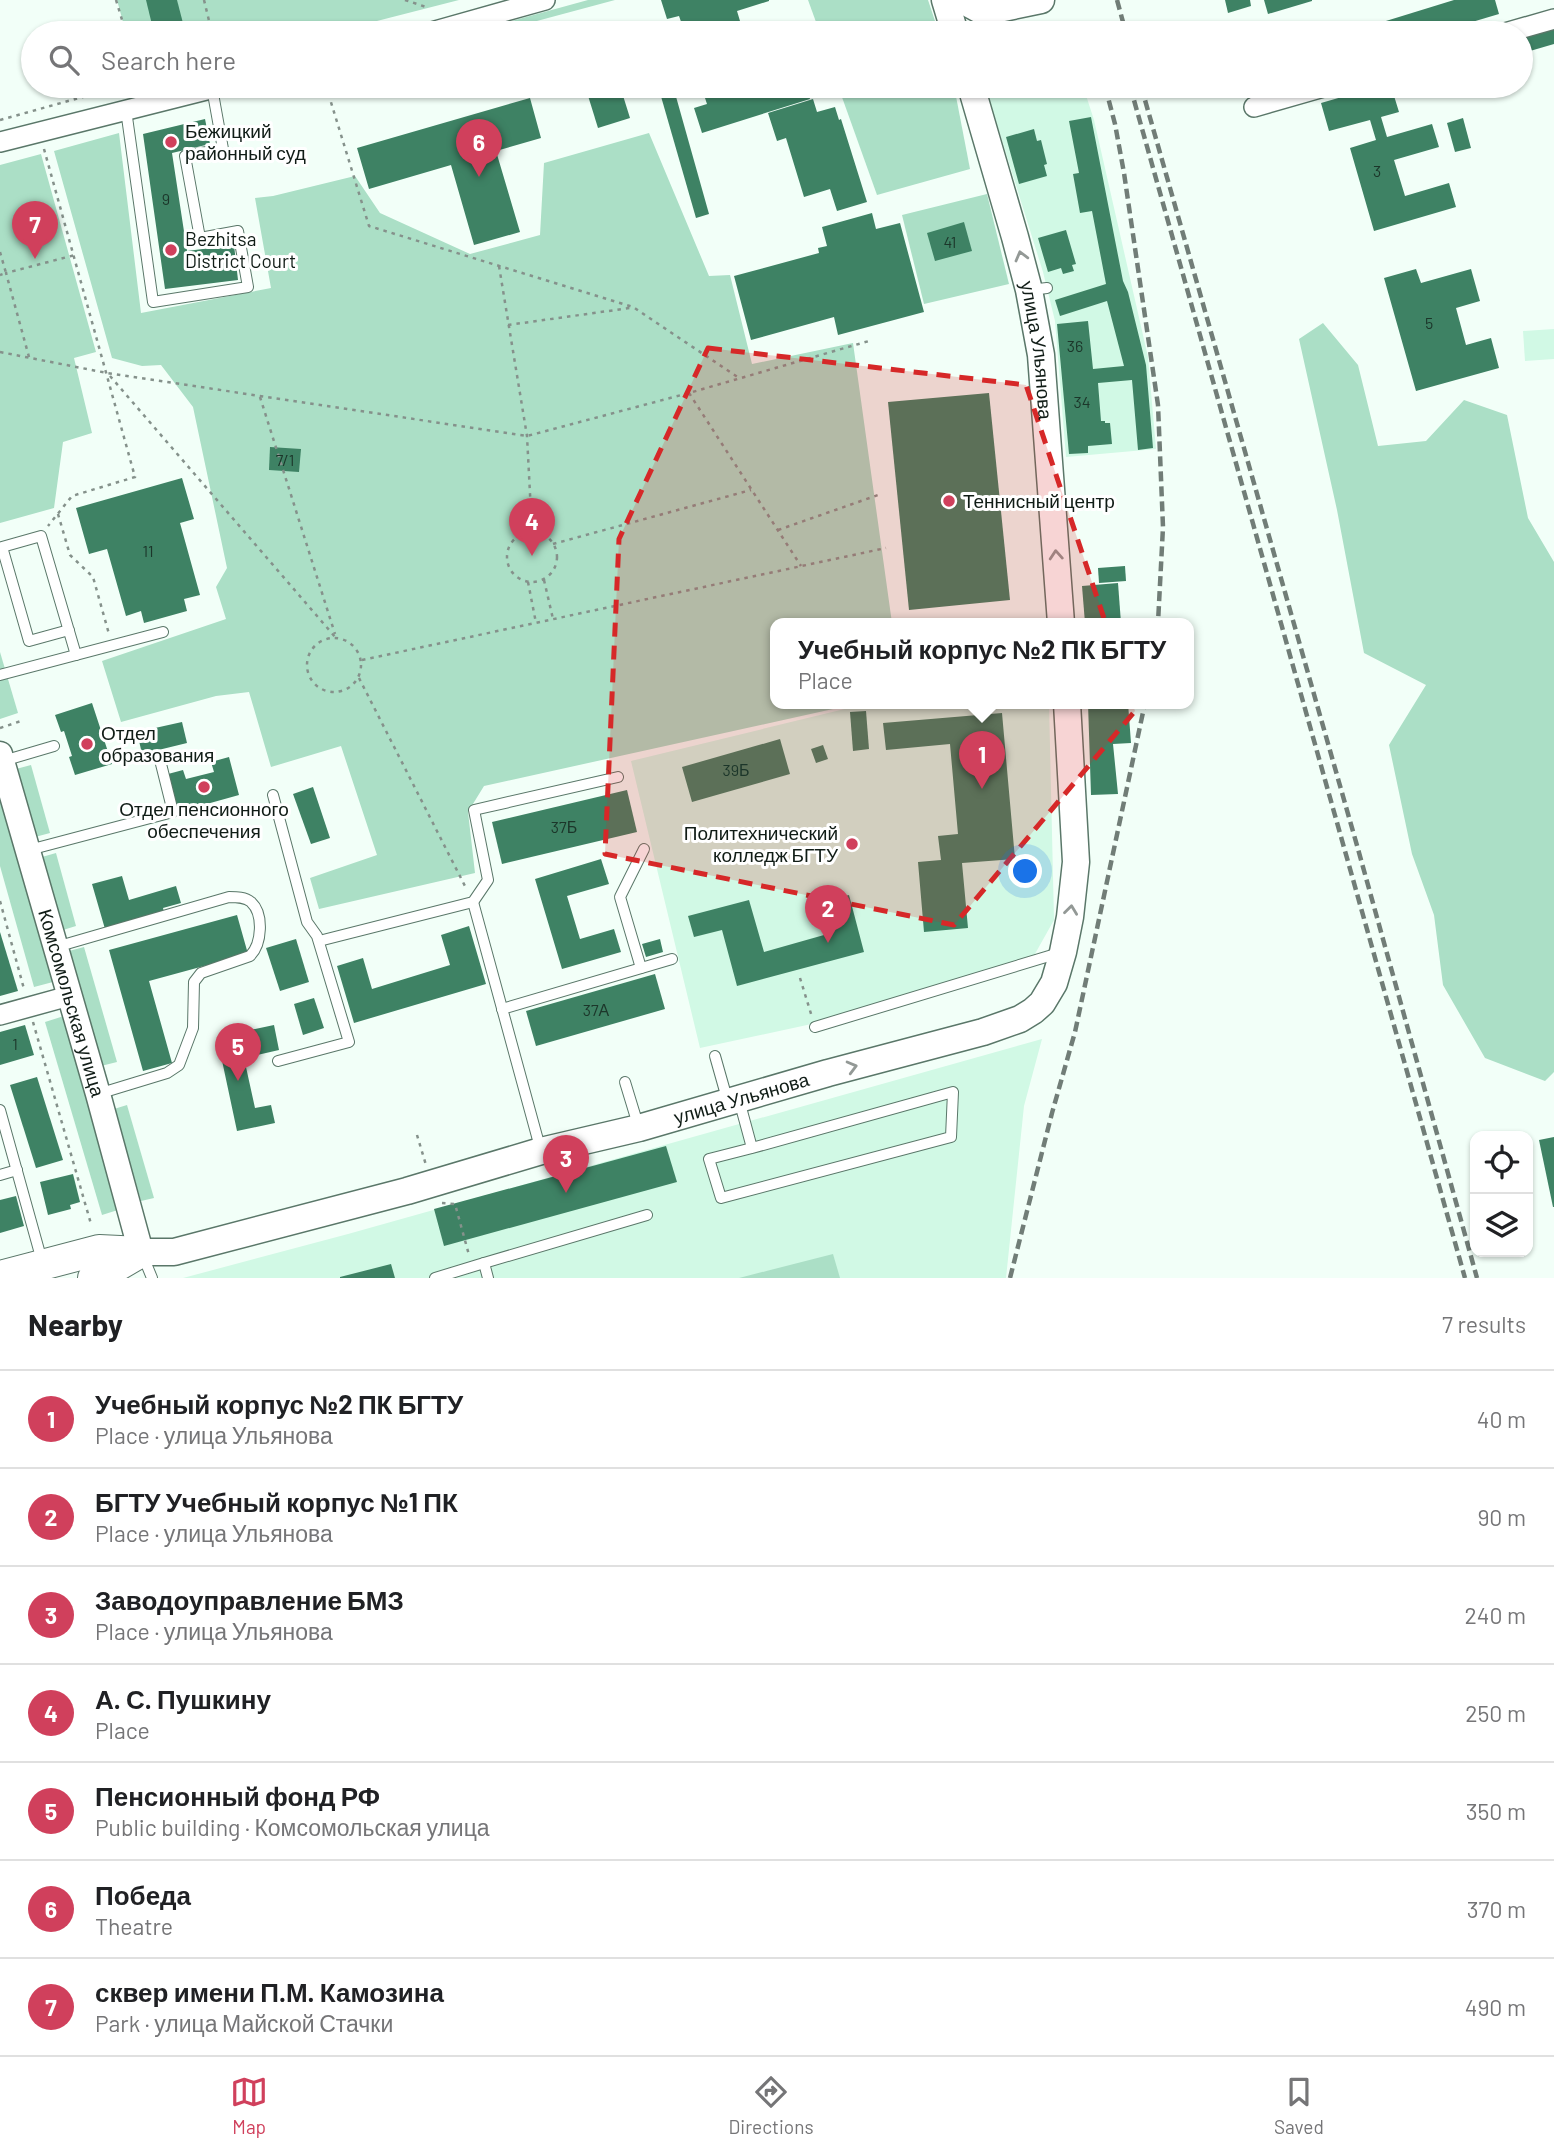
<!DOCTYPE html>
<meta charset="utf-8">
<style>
body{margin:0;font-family:Barlow,sans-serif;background:#f2f2f2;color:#202124}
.controls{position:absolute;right:21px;bottom:21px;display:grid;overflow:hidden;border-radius:14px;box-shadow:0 2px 5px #0004}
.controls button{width:63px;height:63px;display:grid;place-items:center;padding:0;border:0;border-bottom:2px solid #e0e0e0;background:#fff;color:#202124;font:35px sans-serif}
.you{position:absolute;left:1026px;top:872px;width:24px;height:24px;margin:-18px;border:5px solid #fff;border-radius:50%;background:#1a73e8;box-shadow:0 0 0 10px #1a73e833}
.badge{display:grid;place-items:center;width:46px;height:46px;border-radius:50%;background:#d0405c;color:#fff;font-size:23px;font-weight:700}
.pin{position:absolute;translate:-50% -58px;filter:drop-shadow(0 2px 4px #0008)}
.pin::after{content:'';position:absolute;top:37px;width:24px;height:21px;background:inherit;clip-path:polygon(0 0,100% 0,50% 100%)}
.popup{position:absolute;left:770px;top:618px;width:424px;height:91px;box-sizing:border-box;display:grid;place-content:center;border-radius:14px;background:#fff;filter:drop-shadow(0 2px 5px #0005);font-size:23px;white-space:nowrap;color:#757577}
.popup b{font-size:26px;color:#202124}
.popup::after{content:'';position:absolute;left:50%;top:100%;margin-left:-14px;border:14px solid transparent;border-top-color:#fff}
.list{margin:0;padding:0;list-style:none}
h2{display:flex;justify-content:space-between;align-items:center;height:91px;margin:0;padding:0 28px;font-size:30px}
h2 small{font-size:23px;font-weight:400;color:#757577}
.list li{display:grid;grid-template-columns:46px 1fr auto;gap:21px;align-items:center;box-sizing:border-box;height:98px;padding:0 28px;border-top:2px solid #e0e0e0}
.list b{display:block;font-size:26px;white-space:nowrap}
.list p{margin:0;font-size:23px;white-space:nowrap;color:#757577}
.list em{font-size:23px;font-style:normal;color:#757577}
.icon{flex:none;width:38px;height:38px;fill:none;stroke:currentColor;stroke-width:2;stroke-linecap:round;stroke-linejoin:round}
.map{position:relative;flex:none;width:1554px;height:1278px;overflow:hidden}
.search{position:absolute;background:#fff;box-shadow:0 2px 5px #0004;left:21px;right:21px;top:21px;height:77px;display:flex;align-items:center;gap:18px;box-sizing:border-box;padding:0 24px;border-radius:38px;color:#757577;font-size:26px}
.sheet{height:777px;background:#fff}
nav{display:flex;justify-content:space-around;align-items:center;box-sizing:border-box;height:98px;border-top:2px solid #e0e0e0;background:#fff;font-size:19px;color:#757577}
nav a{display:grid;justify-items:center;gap:4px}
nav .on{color:#d0405c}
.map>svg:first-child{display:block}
.built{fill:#d1f9e5}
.green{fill:#abdfc6}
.building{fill:#3e8264}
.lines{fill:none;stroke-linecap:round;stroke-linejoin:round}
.service-casing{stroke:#5a7769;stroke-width:12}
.minor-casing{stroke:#5a7769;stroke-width:22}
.tertiary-casing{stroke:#5a7769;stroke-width:27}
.secondary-casing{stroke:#5a7769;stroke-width:29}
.primary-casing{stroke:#5a7769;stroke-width:32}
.path{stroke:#85918b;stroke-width:2.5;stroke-dasharray:3.5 5;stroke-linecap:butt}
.service{stroke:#fff;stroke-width:10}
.minor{stroke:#fff;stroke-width:19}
.tertiary{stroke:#fff;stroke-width:24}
.secondary{stroke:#fff;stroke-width:26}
.primary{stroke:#fff;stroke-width:30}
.rail{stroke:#717d77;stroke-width:4.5;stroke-dasharray:10 5;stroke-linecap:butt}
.oneway{stroke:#939996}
.marked{fill:#d62828;fill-opacity:0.2;stroke:#d62828;stroke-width:5;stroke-dasharray:14 9;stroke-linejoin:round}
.poi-dot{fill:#d0405c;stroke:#fff;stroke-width:2.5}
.labels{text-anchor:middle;stroke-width:6;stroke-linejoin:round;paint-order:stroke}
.number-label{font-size:16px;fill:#1c362a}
.poi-label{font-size:19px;fill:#101c16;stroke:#fff;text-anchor:start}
.street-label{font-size:19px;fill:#101c16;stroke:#fff}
</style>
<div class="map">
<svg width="1554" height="1278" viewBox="0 0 1554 1278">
<rect width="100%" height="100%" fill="#f2fff8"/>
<g class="built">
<path d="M985,86H1083L1094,120L1148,357L1156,449L1066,457L1055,321L1043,272Z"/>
<path d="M1554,329V359L1525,361L1523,331Z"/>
<path d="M888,703H1049L1054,920L1031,961L969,983L831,1017L807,1025L700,1048L631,761L857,706Z"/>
<path d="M1042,1039L1024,1106L1006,1278H183L348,1234Z"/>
</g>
<g class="green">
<path d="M117,0H459L330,33H126Z"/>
<path d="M588,0H615L492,33H468Z"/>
<path d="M808,0H928L939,33H820Z"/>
<path d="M838,86H954L970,169L877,195Z"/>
<path d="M119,133L141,313L271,288L255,198L273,196L355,176L380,213L470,254L540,235L544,163L649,133L709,276L730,275L752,364L853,343L892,623H776V703H860L484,786L468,812L475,873L319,909L310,878L377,855L341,746L271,767L249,692L216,696L121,722L102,661L226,619L216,587L227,568L193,407L161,365L142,366L112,358L54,151Z"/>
<path d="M41,154L96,352L74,358L92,433L63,442L54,508L0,523V165Z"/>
<path d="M987,194L1009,284L924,304L902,215Z"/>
<path d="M1323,323L1358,365L1378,446L1426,441L1464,400L1507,415L1528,518L1554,562V1072L1545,1081L1485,1058L1443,985L1434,915L1412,854L1389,745L1426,685L1364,653L1337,510L1299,339Z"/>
<path d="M0,652L18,713L0,719Z"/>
<path d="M31,765L50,833L35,837L16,769Z"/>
<path d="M0,794L53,982L34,987L0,866Z"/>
<path d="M56,853L76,926L63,930L42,857Z"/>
<path d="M84,947L117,1062L101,1066L69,951Z"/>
<path d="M64,1016L121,1209L102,1215L45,1022Z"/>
<path d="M127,1105L154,1198L141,1201L114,1109Z"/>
<path d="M833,1254L840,1278H739Z"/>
</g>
<g class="building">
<path d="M146,0H177L184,27L154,33Z"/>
<path d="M661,0H769V1L737,11L740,21L752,33H685L679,16L667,19Z"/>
<path d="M1225,0H1250L1251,6L1228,13Z"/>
<path d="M1264,0H1312V1L1268,14Z"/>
<path d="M1454,0H1495L1499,14L1435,33H1347Z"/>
<path d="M1554,28V44L1530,51L1526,36Z"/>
<path d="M585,86H620L630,118L598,128Z"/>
<path d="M658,86H673L709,214L696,218Z"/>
<path d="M701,86H806L810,99L702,133L694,108L707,104Z"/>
<path d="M1380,86H1391L1399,112L1381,117L1387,137L1432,124L1439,147L1394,160L1405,196L1449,183L1456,207L1374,231L1350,148L1376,140L1370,120L1329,131L1321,103Z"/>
<path d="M530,98L541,138L496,151L520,232L474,245L451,165L369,189L357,148Z"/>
<path d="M813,99L817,112L835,107L839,120L841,119L867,202L837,211L830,189L804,197L786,138L777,141L768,113Z"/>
<path d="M1091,117L1123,281L1128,292L1146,365L1153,448L1138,450L1132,380L1098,383L1101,421H1105V423H1110L1112,444L1088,446V453L1069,454L1057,324L1088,321L1093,369L1124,366L1107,301L1060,316L1055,300L1106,284L1092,211L1080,213L1073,174L1079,173L1069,121Z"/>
<path d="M1463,118L1471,148L1455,152L1447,123Z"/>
<path d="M205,119L210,144L172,153L187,251L234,245L238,280L165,289L143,134Z"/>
<path d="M1034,129L1037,141L1041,140L1047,164L1044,165L1047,176L1019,184L1006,137Z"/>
<path d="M872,213L876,229L900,223L924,312L838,335L834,317L751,340L734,276L819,253L818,248L827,246L822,227Z"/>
<path d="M964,222L972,251L935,261L927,233Z"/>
<path d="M1066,230L1076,264L1072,265L1074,271L1063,274L1061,268L1048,272L1038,238Z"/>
<path d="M1416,269L1421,283L1471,269L1480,301L1456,308L1466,345L1491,338L1499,368L1416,391L1384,278Z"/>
<path d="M989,393L1010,600L909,610L888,402Z"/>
<path d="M270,447L301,449L299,472L269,470Z"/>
<path d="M182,478L194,519L180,523L200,595L184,599L187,611L144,623L141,611L126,616L107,549L89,554L76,508Z"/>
<path d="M1125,566L1126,581L1099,583L1098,568Z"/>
<path d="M1118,583L1121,623H1085L1082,586Z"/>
<path d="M92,703L112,764L75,775L69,757L72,756L64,731L61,732L55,715Z"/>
<path d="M1088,703H1128L1131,743L1113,744L1118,794L1091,795Z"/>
<path d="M866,711L869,749L853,751L850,712Z"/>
<path d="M1002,713L1015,859L962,863L968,928L924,932L918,862L941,860L938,836L958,834L950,744L886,750L883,723Z"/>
<path d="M182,722L187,743L142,754L137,732Z"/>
<path d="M780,739L790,774L692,802L682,767Z"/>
<path d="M823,745L828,759L816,763L811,749Z"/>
<path d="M229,757L239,795L178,812L168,774L183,770L186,779L214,772L211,762Z"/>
<path d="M313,787L330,838L311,844L293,794Z"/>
<path d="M627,790L637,832L502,864L492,822Z"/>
<path d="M601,859L609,884L567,896L580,939L614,929L621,952L562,969L535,879Z"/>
<path d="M122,876L129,900L176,886L181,903L163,908L164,912L105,929L92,884Z"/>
<path d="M849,895L864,952L737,986L722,930L694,937L688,916L749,900L764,952L824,935L815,904Z"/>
<path d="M237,915L248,954L149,981L172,1063L143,1071L109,950Z"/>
<path d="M469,926L486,984L354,1023L337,966L363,958L372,989L450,965L441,935Z"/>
<path d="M0,932L18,991L0,996Z"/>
<path d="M296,939L309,982L280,991L266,948Z"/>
<path d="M660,939L663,952L646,957L642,944Z"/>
<path d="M655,974L665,1009L536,1046L526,1011Z"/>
<path d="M314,998L324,1028L303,1035L294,1004Z"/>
<path d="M25,1025L34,1055L0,1065V1032Z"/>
<path d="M274,1025L279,1050L244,1058L255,1108L271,1105L275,1123L237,1131L217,1037Z"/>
<path d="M37,1077L63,1160L36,1168L10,1085Z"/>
<path d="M1554,1137V1207H1553L1539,1140Z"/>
<path d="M666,1146L677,1182L444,1246L434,1209Z"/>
<path d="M73,1174L80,1202L70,1205L71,1209L48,1215L40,1182Z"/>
<path d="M16,1196L24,1226L0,1233V1200Z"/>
<path d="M391,1264L395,1278H340V1277Z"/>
</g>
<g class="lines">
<defs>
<g id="service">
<path d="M126,110L153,302L248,287L238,231L200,238L185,156L223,149L212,88"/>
<path d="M1030,290L1047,288"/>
<path d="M69,630L29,641L2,547L41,536L76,655"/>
<path d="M0,675L163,632"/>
<path d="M3,761L54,746"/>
<path d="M273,795L307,922L317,936L349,1042L278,1061"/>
<path d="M29,850L173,812L159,756"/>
<path d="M473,902L541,1151"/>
<path d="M319,941L473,902L488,880L474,810L618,777"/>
<path d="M56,947L229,897C237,897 245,897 251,902C264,914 262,944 250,956L201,973L194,982L193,1028L179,1065L167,1073L98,1094"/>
<path d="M641,968L620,897L644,849"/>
<path d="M502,1009L672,959"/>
<path d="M815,1027L1059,953"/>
<path d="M715,1056L728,1102"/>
<path d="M625,1082L639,1128"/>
<path d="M739,1100L752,1148L953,1092L951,1137L721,1198L709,1159L752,1148"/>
<path d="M0,1110L42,1261"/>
<path d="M0,1175L17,1170"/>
<path d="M143,1256L152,1278"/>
<path d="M435,1278L484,1263"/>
<path d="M488,1278L484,1263L647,1215"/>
</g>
<g id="minor">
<path d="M428,33L545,0"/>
<path d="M1505,33L1554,19"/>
<path d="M1254,107L1327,86"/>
<path d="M0,142L222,86"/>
<path d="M0,1015L69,996"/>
</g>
<g id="tertiary">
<path id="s1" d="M0,754L98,1094L141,1252"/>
</g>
<g id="secondary">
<path d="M945,0L955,33"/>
<path d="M962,0L984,12L1041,0"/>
<path id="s2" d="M971,86L1015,237L1029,290L1041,355L1061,623"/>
<path id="s3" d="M141,1252H174L407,1191L541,1151L639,1128L828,1073L983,1032L1020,1019L1033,1011L1042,1003L1054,983L1063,952L1070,917L1076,862L1067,703"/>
</g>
<g id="primary">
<path d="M0,1276L99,1250L141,1252"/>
<path d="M93,1278L100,1276L141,1252"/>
</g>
</defs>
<use href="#service" class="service-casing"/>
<use href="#minor" class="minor-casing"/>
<use href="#tertiary" class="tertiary-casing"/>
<use href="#secondary" class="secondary-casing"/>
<use href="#primary" class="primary-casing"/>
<g class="path">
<path d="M116,0L126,33"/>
<path d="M204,0L212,33"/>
<path d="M405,0L429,8"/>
<path d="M326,86L369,226L633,307L739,378"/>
<path d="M0,120L122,86"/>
<path d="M44,149L135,477L72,496L48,526"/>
<path d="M0,252L6,273L0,275"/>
<path d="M499,266L527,436L532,532"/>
<path d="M508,325L630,308"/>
<path d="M0,352L107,373L527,436L689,393L869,341"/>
<path d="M29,357L6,273L75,255"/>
<path d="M110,376L336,638"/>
<path d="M689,393L801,566"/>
<path d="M260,397L335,634"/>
<path d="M58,514L70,555L93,577L109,634"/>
<path d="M778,530L881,494"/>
<circle cx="532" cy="557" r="25"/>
<path d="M553,544L751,490"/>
<path d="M544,580L553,619"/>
<path d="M528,582L536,623"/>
<circle cx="334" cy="665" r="27"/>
<path d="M362,660L886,548"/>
<path d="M359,678L467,890"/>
<path d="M0,728L24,720"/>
<path d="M0,901L24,989"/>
<path d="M800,978L812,1017"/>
<path d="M33,1022L91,1224"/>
<path d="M417,1135L426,1165"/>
<path d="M442,1203L455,1204L469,1255"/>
</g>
<use href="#service" class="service"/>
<use href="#minor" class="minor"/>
<use href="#tertiary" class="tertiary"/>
<use href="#secondary" class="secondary"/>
<use href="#primary" class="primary"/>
<g class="rail">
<path d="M1117,0L1126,33"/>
<path d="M1105,86L1115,124L1124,173L1158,405L1163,527L1158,623"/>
<path d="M1130,86L1465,1278"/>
<path d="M1141,86L1358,849L1477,1278"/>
<path d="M1010,1278L1052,1113L1075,1032L1145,703"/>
</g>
</g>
<defs><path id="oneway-chevron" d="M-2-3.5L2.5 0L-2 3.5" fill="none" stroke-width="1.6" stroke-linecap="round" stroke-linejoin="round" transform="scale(1.75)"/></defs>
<g class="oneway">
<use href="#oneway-chevron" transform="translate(1021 256) rotate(-105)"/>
<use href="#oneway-chevron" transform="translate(1056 555) rotate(-94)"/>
<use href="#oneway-chevron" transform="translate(1071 910) rotate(-83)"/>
<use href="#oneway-chevron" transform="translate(852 1067) rotate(-15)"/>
</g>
<path class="marked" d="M708,348L1026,385L1135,711L954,925L605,854L619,539Z"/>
<g class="poi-dot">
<circle cx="171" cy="142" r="7"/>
<circle cx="171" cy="250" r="7"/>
<circle cx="949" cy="501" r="7"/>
<circle cx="87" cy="744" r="7"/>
<circle cx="204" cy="787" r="7"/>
<circle cx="852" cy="844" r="7"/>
</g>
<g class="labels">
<g class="number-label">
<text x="1377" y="177">3</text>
<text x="166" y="205">9</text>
<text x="950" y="248">41</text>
<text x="1429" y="329">5</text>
<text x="1075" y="352">36</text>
<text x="1082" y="408">34</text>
<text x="285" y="466">7/1</text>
<text x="148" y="557">11</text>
<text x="736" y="776">39Б</text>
<text x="564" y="833">37Б</text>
<text x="596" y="1016">37А</text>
<text x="15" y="1050">1</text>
</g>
<g class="poi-label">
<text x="185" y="138">Бежицкий<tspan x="185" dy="22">районный суд</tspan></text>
<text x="185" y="246">Bezhitsa<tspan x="185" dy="22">District Court</tspan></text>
<text x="963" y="508">Теннисный центр</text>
<text x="101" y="740">Отдел<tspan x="101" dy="22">образования</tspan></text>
<text x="204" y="816" text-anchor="middle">Отдел пенсионного<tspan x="204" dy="22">обеспечения</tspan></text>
<text x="838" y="840" text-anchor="end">Политехнический<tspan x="838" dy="22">колледж БГТУ</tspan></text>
</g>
<g class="street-label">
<text dy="7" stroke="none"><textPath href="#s2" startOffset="273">улица Ульянова</textPath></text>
<text dy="7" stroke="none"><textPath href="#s1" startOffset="259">Комсомольская улица</textPath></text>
<text dy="7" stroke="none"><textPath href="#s3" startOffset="621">улица Ульянова</textPath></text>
</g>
</g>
</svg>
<div class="controls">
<button><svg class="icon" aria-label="locate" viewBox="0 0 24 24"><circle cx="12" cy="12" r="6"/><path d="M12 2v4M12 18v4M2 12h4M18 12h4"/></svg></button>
<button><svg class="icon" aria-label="layers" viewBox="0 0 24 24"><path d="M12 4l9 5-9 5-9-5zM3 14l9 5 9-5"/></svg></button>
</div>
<div class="you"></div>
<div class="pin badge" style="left:982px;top:789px">1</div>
<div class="popup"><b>Учебный корпус №2 ПК БГТУ</b>Place</div>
<div class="pin badge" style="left:828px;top:943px">2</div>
<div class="pin badge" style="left:566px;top:1193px">3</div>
<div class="pin badge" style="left:532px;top:556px">4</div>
<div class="pin badge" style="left:238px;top:1081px">5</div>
<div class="pin badge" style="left:479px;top:177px">6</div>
<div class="pin badge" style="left:35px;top:259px">7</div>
<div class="search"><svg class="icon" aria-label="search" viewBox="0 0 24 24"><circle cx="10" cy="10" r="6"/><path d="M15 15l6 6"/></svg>Search here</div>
</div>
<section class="sheet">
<h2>Nearby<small>7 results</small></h2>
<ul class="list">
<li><span class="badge">1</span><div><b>Учебный корпус №2 ПК БГТУ</b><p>Place · улица Ульянова</p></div><em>40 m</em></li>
<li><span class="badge">2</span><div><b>БГТУ Учебный корпус №1 ПК</b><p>Place · улица Ульянова</p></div><em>90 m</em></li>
<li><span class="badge">3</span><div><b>Заводоуправление БМЗ</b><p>Place · улица Ульянова</p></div><em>240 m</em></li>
<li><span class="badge">4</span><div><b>А. С. Пушкину</b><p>Place</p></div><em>250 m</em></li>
<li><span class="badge">5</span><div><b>Пенсионный фонд РФ</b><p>Public building · Комсомольская улица</p></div><em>350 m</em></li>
<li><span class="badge">6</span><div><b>Победа</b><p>Theatre</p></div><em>370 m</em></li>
<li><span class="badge">7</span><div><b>сквер имени П.М. Камозина</b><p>Park · улица Майской Стачки</p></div><em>490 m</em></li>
</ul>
</section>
<nav>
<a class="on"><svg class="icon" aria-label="map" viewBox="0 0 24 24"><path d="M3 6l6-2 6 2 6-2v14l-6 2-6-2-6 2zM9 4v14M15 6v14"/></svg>Map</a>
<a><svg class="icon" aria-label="directions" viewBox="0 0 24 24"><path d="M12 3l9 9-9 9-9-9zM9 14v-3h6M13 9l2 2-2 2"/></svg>Directions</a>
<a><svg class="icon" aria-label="saved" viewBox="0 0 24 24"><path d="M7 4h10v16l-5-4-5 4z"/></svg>Saved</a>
</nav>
